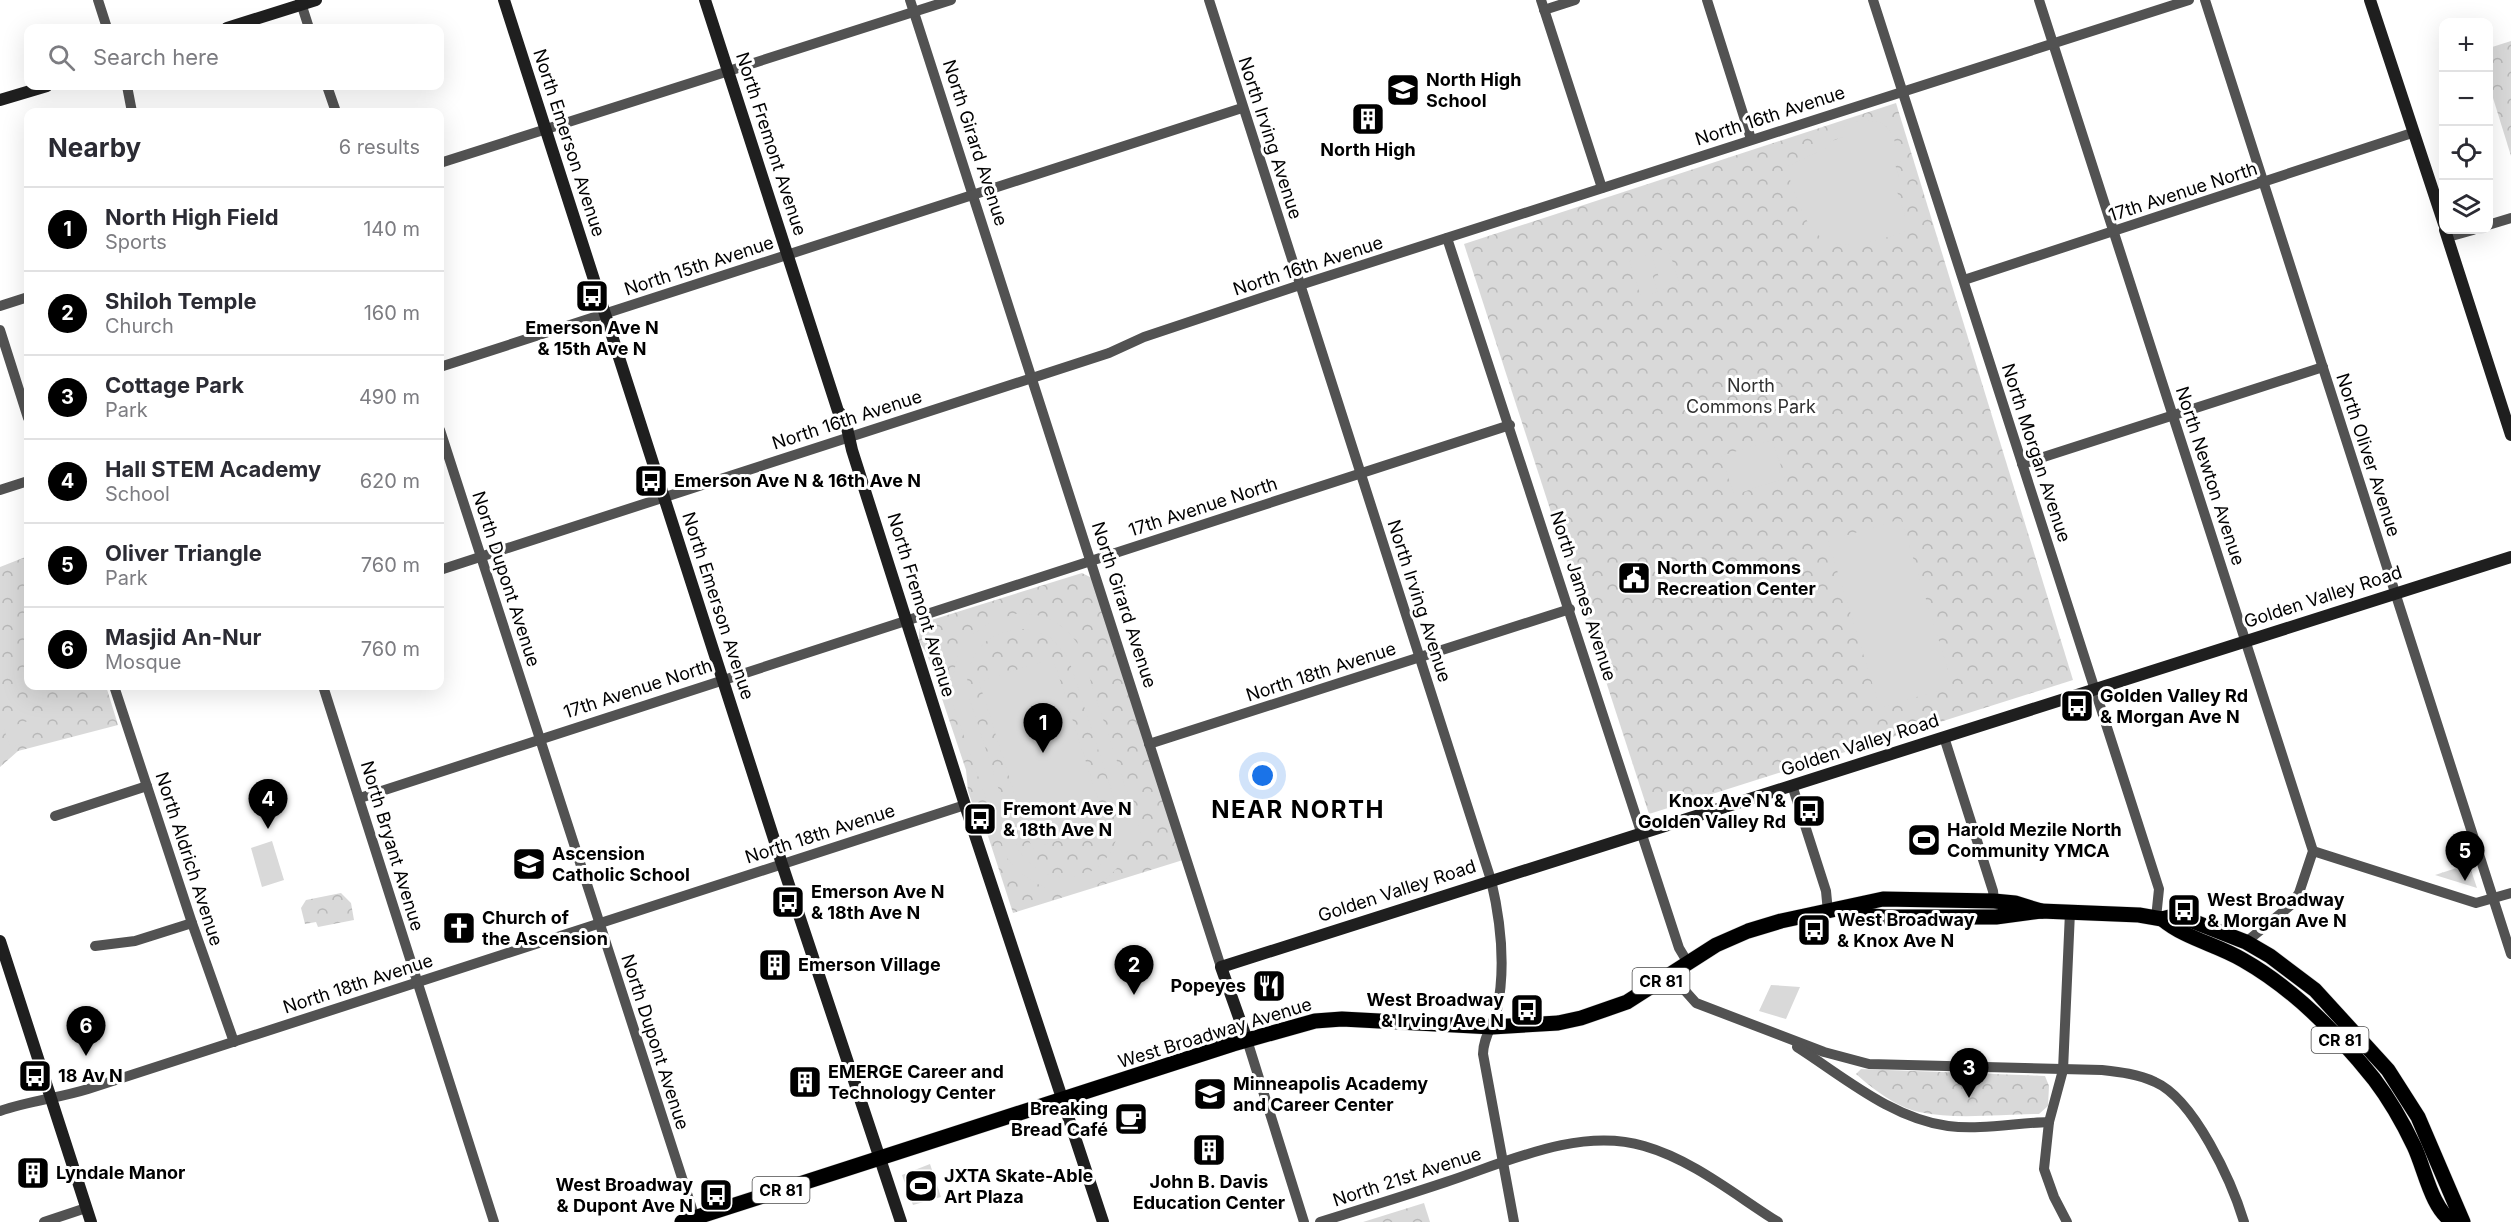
<!DOCTYPE html>
<meta charset="utf-8">
<style>
body{margin:0;font-family:Inter,sans-serif;background:#f2f2f3;color:#2b2b33}
.controls{position:absolute;right:18px;top:18px;display:grid;overflow:hidden;border-radius:12px;box-shadow:0 6px 24px #0002}
.controls button{width:54px;height:54px;display:grid;place-items:center;padding:0;border:0;border-bottom:2px solid #e1e1e2;background:#fff;color:#2b2b33;font:30px sans-serif}
.you{position:absolute;left:1263px;top:776px;width:21px;height:21px;margin:-15px;border:4px solid #fff;border-radius:50%;background:#1a73e8;box-shadow:0 0 0 9px #1a73e833}
.badge{display:grid;place-items:center;width:39px;height:39px;border-radius:50%;background:#000;color:#fff;font-size:20px;font-weight:700}
.pin{position:absolute;translate:-50% -50px;filter:drop-shadow(0 2px 3px #0008)}
.pin::after{content:'';position:absolute;top:32px;width:21px;height:18px;background:inherit;clip-path:polygon(0 0,100% 0,50% 100%)}
.list{margin:0;padding:0;list-style:none}
h2{display:flex;justify-content:space-between;align-items:center;height:78px;margin:0;padding:0 24px;font-size:26px}
h2 small{font-size:20px;font-weight:400;color:#7c7c81}
.list li{display:grid;grid-template-columns:39px 1fr auto;gap:18px;align-items:center;box-sizing:border-box;height:84px;padding:0 24px;border-top:2px solid #e1e1e2}
.list b{display:block;font-size:22px;white-space:nowrap}
.list p{margin:0;font-size:20px;white-space:nowrap;color:#7c7c81}
.list em{font-size:20px;font-style:normal;color:#7c7c81}
.icon{flex:none;width:33px;height:33px;fill:none;stroke:currentColor;stroke-width:2;stroke-linecap:round;stroke-linejoin:round}
.map{position:relative;flex:none;width:2511px;height:1222px;overflow:hidden}
.search{position:absolute;background:#fff;box-shadow:0 6px 24px #0002;left:24px;top:24px;width:420px;height:66px;display:flex;align-items:center;gap:15px;box-sizing:border-box;padding:0 21px;border-radius:12px;color:#7c7c81;font-size:22px}
.panel{position:absolute;background:#fff;box-shadow:0 6px 24px #0002;left:24px;top:108px;width:420px;height:582px;border-radius:12px}
.map>svg:first-child{display:block}
.park{fill:url(#park-crowns)}
.garden{fill:#d9d9d9;fill-rule:evenodd}
.lines{fill:none;stroke-linecap:round;stroke-linejoin:round}
.primary-casing{stroke:#dbdbdb;stroke-width:16}
.street{stroke:#525252;stroke-width:10}
.secondary{stroke:#1f1f1f;stroke-width:12}
.primary{stroke:#000;stroke-width:15}
.labels{text-anchor:middle;stroke-width:6;stroke-linejoin:round;paint-order:stroke}
.shield{fill:#fff;stroke:#4c4c4c;stroke-width:1.5}
.shield-label{font-size:16px;font-weight:bold;fill:#000}
.poi-label{font-size:18px;font-weight:bold;fill:#000;stroke:#fff;text-anchor:start}
.street-label{font-size:18px;fill:#000;stroke:#fff}
.park-label{font-size:18px;fill:#303030;stroke:#fff}
.district-label{font-size:24px;font-weight:bold;letter-spacing:1.5px;fill:#000;stroke:#fff}
</style>
<div class="map">
<svg width="2511" height="1222" viewBox="0 0 2511 1222">
<defs>
<pattern id="park-crowns" width="20" height="18" patternUnits="userSpaceOnUse" patternTransform="scale(1.5)"><rect width="20" height="18" fill="#d9d9d9"/><path d="M2 6a3 3 0 1 1 6 0M12 15a3 3 0 1 1 6 0" fill="none" stroke="#b8b8b8"/></pattern>
</defs>
<rect width="100%" height="100%" fill="#fff"/>
<g class="park">
<path d="M2511,41V156L2489,85V48Z"/>
<path d="M1896,103L2073,680L1649,814L1464,244Z"/>
<path d="M28,556V686H106L118,725L18,751L0,767V567Z"/>
<path d="M1082,573L1092,578L1183,860L1013,913L988,836L978,820L968,791L966,770L927,654L919,641V628L925,622Z"/>
<path d="M2469,864L2477,888L2435,875Z"/>
<path d="M341,893L351,903L354,920L318,927L316,922L305,924L301,908L306,900Z"/>
<path d="M1861,1069L2045,1076L2049,1086L2048,1106L2039,1114C2000,1114 1957,1120 1919,1112C1896,1107 1873,1089 1856,1074Z"/>
<path d="M1424,1203L1430,1222H1363Z"/>
</g>
<g class="garden">
<path d="M1867,118L1869,121C1893,119 1895,144 1901,162L1895,164L1899,177L1895,185L1904,213L1905,232C1823,258 1811,247 1786,167L1826,148L1829,142L1843,137L1840,128Z"/>
<path d="M1668,248L1680,284L1663,290L1651,253Z"/>
<path d="M1646,255L1658,292L1641,297L1629,261Z"/>
<path d="M1772,440L1785,478L1734,495L1721,456Z"/>
<path d="M1901,519L1953,686L1880,708L1828,541Z"/>
<path d="M1015,614C1043,612 1064,622 1079,646L1142,837L1132,840C1112,902 1045,908 1007,858L953,705L951,685L958,654L972,635L990,622ZM1026,629L1049,636L1068,657L1118,810C1127,875 1054,903 1018,849L967,691C966,652 987,630 1026,629Z"/>
<path d="M1053,658L1106,825L1032,849L979,682Z"/>
<path d="M28,721L33,740L10,747L4,729Z"/>
<path d="M272,841L284,880L262,887L251,848Z"/>
<path d="M1771,985L1800,987L1786,1019L1759,1011Z"/>
<path d="M930,1164L941,1197L913,1205L902,1175Z"/>
</g>
<g class="lines">
<defs>
<g id="primary">
<path d="M1843,913L1884,917H1996L2041,911L2139,915L2162,919L2177,915L2246,942L2270,956L2315,990L2388,1070L2418,1117L2463,1222"/>
<path d="M2162,919C2186,939 2216,944 2243,960C2294,989 2338,1034 2374,1079C2390,1100 2403,1123 2414,1146C2425,1169 2431,1208 2453,1222"/>
<path d="M682,1222L1233,1044L1315,1021L1342,1019L1492,1027L1558,1023L1581,1018L1627,1002L1716,945L1748,931L1781,921L1883,899L1994,901L2015,903L2041,911"/>
</g>
</defs>
<use href="#primary" class="primary-casing"/>
<g class="street">
<path d="M98,0L107,28"/>
<path d="M300,0L309,28"/>
<path d="M910,0L1221,967"/>
<path d="M1209,0L1491,880C1501,922 1506,967 1497,1010C1493,1025 1483,1038 1483,1054L1514,1222"/>
<path d="M1541,0L1602,188"/>
<path d="M1707,0L1751,139"/>
<path d="M1873,0L2159,889L2156,918"/>
<path d="M2039,0L2313,851L2299,893L2291,905L2246,942"/>
<path d="M2205,0L2511,954"/>
<path d="M1544,10L1575,0"/>
<path d="M127,86L132,112"/>
<path d="M327,86L336,112"/>
<path d="M440,163L951,0"/>
<path d="M2488,225L2511,218"/>
<path d="M2448,237L2473,230"/>
<path d="M1447,238L1679,948L1688,963"/>
<path d="M1964,280L2412,133"/>
<path d="M0,306L28,297"/>
<path d="M0,330L28,418"/>
<path d="M440,367L1242,108"/>
<path d="M440,430L695,1218"/>
<path d="M2022,464L2323,367"/>
<path d="M0,490L28,481"/>
<path d="M440,570L1109,353L1144,337L1300,285L2189,0"/>
<path d="M114,686L192,923L234,1042"/>
<path d="M323,686L494,1222"/>
<path d="M1944,737L1993,891L1994,901"/>
<path d="M1149,744L1570,609"/>
<path d="M1792,785L1826,891L1828,912"/>
<path d="M360,798L1510,425"/>
<path d="M55,816L147,786"/>
<path d="M2313,851L2476,903L2511,893"/>
<path d="M95,946L135,941L192,923"/>
<path d="M1671,975L1696,1003L1824,1052L1869,1064L2102,1070C2120,1072 2138,1074 2155,1082C2194,1099 2232,1182 2244,1222"/>
<path d="M1247,1040L1304,1222"/>
<path d="M1797,1047C1844,1077 1891,1118 1948,1126C1980,1130 2016,1123 2049,1122"/>
<path d="M0,1111C29,1101 59,1098 88,1089L965,805"/>
<path d="M44,1222L86,1208"/>
<path d="M1320,1222C1362,1209 1404,1196 1446,1182C1507,1162 1579,1127 1644,1146C1693,1160 1735,1195 1778,1222"/>
<path d="M2067,1222L2054,1197L2044,1169L2049,1122L2063,1070L2070,912"/>
</g>
<g class="secondary">
<path d="M504,0L782,864L901,1222"/>
<path d="M705,0L838,411L845,419L852,450L965,805L1103,1222"/>
<path d="M2370,0L2444,224"/>
<path d="M227,28L316,0"/>
<path d="M0,100L47,86"/>
<path d="M2445,230L2511,435"/>
<path d="M0,941L91,1222"/>
<path d="M1247,1040L1221,967L2511,557"/>
</g>
<use href="#primary" class="primary"/>
</g>
<defs>
<symbol id="school-square" viewBox="-11 -11 22 22"><rect x="-9" y="-9" width="18" height="18" rx="4" fill="#000" stroke="#fff"/><path d="M0-5L7-2L0 1L-7-2ZM-4 1L0 2.5L4 1V4Q0 6-4 4Z" fill="#fff"/></symbol>
<symbol id="building-square" viewBox="-11 -11 22 22"><rect x="-9" y="-9" width="18" height="18" rx="4" fill="#000" stroke="#fff"/><path d="M-4-6H4V6H1V3H-1V6H-4ZM-2.5-4.3h1.7v1.8h-1.7ZM.8-4.3h1.7v1.8H.8ZM-2.5-1h1.7V.8h-1.7ZM.8-1h1.7V.8H.8Z" fill="#fff"/></symbol>
<symbol id="bus-square" viewBox="-11 -11 22 22"><rect x="-9" y="-9" width="18" height="18" rx="4" fill="#000" stroke="#fff"/><path d="M-5-6H5V4H4V6H2V4H-2V6H-4V4H-5ZM-3.5-4V0h7V-4ZM-3.5 1.2v1.5H-2V1.2ZM2 1.2v1.5H3.5V1.2Z" fill="#fff"/></symbol>
<symbol id="civic-square" viewBox="-11 -11 22 22"><rect x="-9" y="-9" width="18" height="18" rx="4" fill="#000" stroke="#fff"/><path d="M-.6-6.5H3V-4.5H.6V-3L4-1V1h2V6H-6V1h2V-1L-.6-3ZM-1.2 2.5V6h2.4V2.5Z" fill="#fff"/></symbol>
<symbol id="stadium-square" viewBox="-11 -11 22 22"><rect x="-9" y="-9" width="18" height="18" rx="4" fill="#000" stroke="#fff"/><path d="M0-5a6.5 5 0 1 0 0 10a6.5 5 0 1 0 0-10ZM-3.5-1.8h7v3.6h-7Z" fill="#fff"/></symbol>
<symbol id="church-square" viewBox="-11 -11 22 22"><rect x="-9" y="-9" width="18" height="18" rx="4" fill="#000" stroke="#fff"/><path d="M-1.2-6h2.4v3.5h3.3v2.4h-3.3V6h-2.4V-.1h-3.3v-2.4h3.3Z" fill="#fff"/></symbol>
<symbol id="restaurant-square" viewBox="-11 -11 22 22"><rect x="-9" y="-9" width="18" height="18" rx="4" fill="#000" stroke="#fff"/><path d="M-5-6h1v4h1v-4h1v4h1v-4h1v5L-1.5 .5V6h-2V.5L-5-1ZM5-6V6H3V1.5H1.5Q1.5-4 5-6Z" fill="#fff"/></symbol>
<symbol id="cafe-square" viewBox="-11 -11 22 22"><rect x="-9" y="-9" width="18" height="18" rx="4" fill="#000" stroke="#fff"/><path d="M-5.5-4.5H6V0H3Q3 3.5 0 3.5H-2.5Q-5.5 3.5-5.5 0ZM3-3.2v2h1.7v-2ZM-6 4.5H4V6H-6Z" fill="#fff"/></symbol>
</defs>
<g fill-rule="evenodd">
<use href="#school-square" x="1384" y="71" width="38" height="38"/>
<use href="#building-square" x="1349" y="100" width="38" height="38"/>
<use href="#bus-square" x="573" y="277" width="38" height="38"/>
<use href="#bus-square" x="632" y="462" width="38" height="38"/>
<use href="#civic-square" x="1615" y="559" width="38" height="38"/>
<use href="#bus-square" x="2058" y="687" width="38" height="38"/>
<use href="#bus-square" x="1790" y="792" width="38" height="38"/>
<use href="#bus-square" x="961" y="800" width="38" height="38"/>
<use href="#stadium-square" x="1905" y="821" width="38" height="38"/>
<use href="#school-square" x="510" y="845" width="38" height="38"/>
<use href="#bus-square" x="769" y="883" width="38" height="38"/>
<use href="#bus-square" x="2165" y="891" width="38" height="38"/>
<use href="#church-square" x="440" y="909" width="38" height="38"/>
<use href="#bus-square" x="1795" y="911" width="38" height="38"/>
<use href="#building-square" x="756" y="946" width="38" height="38"/>
<use href="#restaurant-square" x="1250" y="967" width="38" height="38"/>
<use href="#bus-square" x="1508" y="991" width="38" height="38"/>
<use href="#bus-square" x="16" y="1057" width="38" height="38"/>
<use href="#building-square" x="786" y="1063" width="38" height="38"/>
<use href="#school-square" x="1191" y="1075" width="38" height="38"/>
<use href="#cafe-square" x="1112" y="1100" width="38" height="38"/>
<use href="#building-square" x="1190" y="1131" width="38" height="38"/>
<use href="#building-square" x="14" y="1154" width="38" height="38"/>
<use href="#stadium-square" x="902" y="1167" width="38" height="38"/>
<use href="#bus-square" x="697" y="1176" width="38" height="38"/>
</g>
<g class="labels">
<g class="shield">
<rect x="1632.5" y="968" width="57" height="26" rx="4.5"/>
<rect x="2311.5" y="1027" width="57" height="26" rx="4.5"/>
<rect x="752.5" y="1177" width="57" height="26" rx="4.5"/>
</g>
<g class="shield-label">
<text x="1661" y="987">CR 81</text>
<text x="2340" y="1046">CR 81</text>
<text x="781" y="1196">CR 81</text>
</g>
<g class="poi-label">
<text x="1426" y="86">North High<tspan x="1426" dy="21">School</tspan></text>
<text x="1368" y="156" text-anchor="middle">North High</text>
<text x="592" y="334" text-anchor="middle">Emerson Ave N<tspan x="592" dy="21">&amp; 15th Ave N</tspan></text>
<text x="674" y="487">Emerson Ave N &amp; 16th Ave N</text>
<text x="1657" y="574">North Commons<tspan x="1657" dy="21">Recreation Center</tspan></text>
<text x="2100" y="702">Golden Valley Rd<tspan x="2100" dy="21">&amp; Morgan Ave N</tspan></text>
<text x="1786" y="807" text-anchor="end">Knox Ave N &amp;<tspan x="1786" dy="21">Golden Valley Rd</tspan></text>
<text x="1003" y="815">Fremont Ave N<tspan x="1003" dy="21">&amp; 18th Ave N</tspan></text>
<text x="1947" y="836">Harold Mezile North<tspan x="1947" dy="21">Community YMCA</tspan></text>
<text x="552" y="860">Ascension<tspan x="552" dy="21">Catholic School</tspan></text>
<text x="811" y="898">Emerson Ave N<tspan x="811" dy="21">&amp; 18th Ave N</tspan></text>
<text x="2207" y="906">West Broadway<tspan x="2207" dy="21">&amp; Morgan Ave N</tspan></text>
<text x="482" y="924">Church of<tspan x="482" dy="21">the Ascension</tspan></text>
<text x="1837" y="926">West Broadway<tspan x="1837" dy="21">&amp; Knox Ave N</tspan></text>
<text x="798" y="971">Emerson Village</text>
<text x="1246" y="992" text-anchor="end">Popeyes</text>
<text x="1504" y="1006" text-anchor="end">West Broadway<tspan x="1504" dy="21">&amp; Irving Ave N</tspan></text>
<text x="828" y="1078">EMERGE Career and<tspan x="828" dy="21">Technology Center</tspan></text>
<text x="58" y="1082">18 Av N</text>
<text x="1233" y="1090">Minneapolis Academy<tspan x="1233" dy="21">and Career Center</tspan></text>
<text x="1108" y="1115" text-anchor="end">Breaking<tspan x="1108" dy="21">Bread Café</tspan></text>
<text x="56" y="1179">Lyndale Manor</text>
<text x="944" y="1182">JXTA Skate-Able<tspan x="944" dy="21">Art Plaza</tspan></text>
<text x="1209" y="1188" text-anchor="middle">John B. Davis<tspan x="1209" dy="21">Education Center</tspan></text>
<text x="693" y="1191" text-anchor="end">West Broadway<tspan x="693" dy="21">&amp; Dupont Ave N</tspan></text>
</g>
<g class="street-label">
<text transform="translate(1770 116) rotate(-18)" y="6">North 16th Avenue</text>
<text transform="translate(1270 138) rotate(72)" y="6">North Irving Avenue</text>
<text transform="translate(569 143) rotate(72)" y="6">North Emerson Avenue</text>
<text transform="translate(975 143) rotate(72)" y="6">North Girard Avenue</text>
<text transform="translate(771 144) rotate(72)" y="6">North Fremont Avenue</text>
<text transform="translate(2183 192) rotate(-18)" y="6">17th Avenue North</text>
<text transform="translate(699 266) rotate(-18)" y="6">North 15th Avenue</text>
<text transform="translate(1308 266) rotate(-18)" y="6">North 16th Avenue</text>
<text transform="translate(847 420) rotate(-18)" y="6">North 16th Avenue</text>
<text transform="translate(2036 453) rotate(72)" y="6">North Morgan Avenue</text>
<text transform="translate(2368 455) rotate(72)" y="6">North Oliver Avenue</text>
<text transform="translate(2210 476) rotate(72)" y="6">North Newton Avenue</text>
<text transform="translate(1203 507) rotate(-18)" y="6">17th Avenue North</text>
<text transform="translate(506 579) rotate(72)" y="6">North Dupont Avenue</text>
<text transform="translate(1583 596) rotate(72)" y="6">North James Avenue</text>
<text transform="translate(2323 597) rotate(-18)" y="6">Golden Valley Road</text>
<text transform="translate(1419 601) rotate(72)" y="6">North Irving Avenue</text>
<text transform="translate(921 605) rotate(73)" y="6">North Fremont Avenue</text>
<text transform="translate(1124 605) rotate(72)" y="6">North Girard Avenue</text>
<text transform="translate(718 606) rotate(72)" y="6">North Emerson Avenue</text>
<text transform="translate(1321 672) rotate(-18)" y="6">North 18th Avenue</text>
<text transform="translate(638 689) rotate(-18)" y="6">17th Avenue North</text>
<text transform="translate(1860 745) rotate(-18)" y="6">Golden Valley Road</text>
<text transform="translate(820 834) rotate(-18)" y="6">North 18th Avenue</text>
<text transform="translate(392 846) rotate(73)" y="6">North Bryant Avenue</text>
<text transform="translate(189 859) rotate(72)" y="6">North Aldrich Avenue</text>
<text transform="translate(1397 891) rotate(-18)" y="6">Golden Valley Road</text>
<text transform="translate(358 984) rotate(-18)" y="6">North 18th Avenue</text>
<text transform="translate(1215 1033) rotate(-17)" y="6">West Broadway Avenue</text>
<text transform="translate(655 1042) rotate(72)" y="6">North Dupont Avenue</text>
<text transform="translate(1407 1177) rotate(-18)" y="6">North 21st Avenue</text>
</g>
<g class="park-label">
<text x="1751" y="392">North<tspan x="1751" dy="21">Commons Park</tspan></text>
</g>
<g class="district-label">
<text x="1298" y="818">NEAR NORTH</text>
</g>
</g>
</svg>
<div class="controls">
<button>+</button>
<button>−</button>
<button><svg class="icon" aria-label="locate" viewBox="0 0 24 24"><circle cx="12" cy="12" r="6"/><path d="M12 2v4M12 18v4M2 12h4M18 12h4"/></svg></button>
<button><svg class="icon" aria-label="layers" viewBox="0 0 24 24"><path d="M12 4l9 5-9 5-9-5zM3 14l9 5 9-5"/></svg></button>
</div>
<div class="you"></div>
<div class="pin badge" style="left:1043px;top:753px">1</div>
<div class="pin badge" style="left:1134px;top:995px">2</div>
<div class="pin badge" style="left:1969px;top:1098px">3</div>
<div class="pin badge" style="left:268px;top:829px">4</div>
<div class="pin badge" style="left:2465px;top:881px">5</div>
<div class="pin badge" style="left:86px;top:1056px">6</div>
<div class="search"><svg class="icon" aria-label="search" viewBox="0 0 24 24"><circle cx="10" cy="10" r="6"/><path d="M15 15l6 6"/></svg>Search here</div>
<section class="panel">
<h2>Nearby<small>6 results</small></h2>
<ul class="list">
<li><span class="badge">1</span><div><b>North High Field</b><p>Sports</p></div><em>140 m</em></li>
<li><span class="badge">2</span><div><b>Shiloh Temple</b><p>Church</p></div><em>160 m</em></li>
<li><span class="badge">3</span><div><b>Cottage Park</b><p>Park</p></div><em>490 m</em></li>
<li><span class="badge">4</span><div><b>Hall STEM Academy</b><p>School</p></div><em>620 m</em></li>
<li><span class="badge">5</span><div><b>Oliver Triangle</b><p>Park</p></div><em>760 m</em></li>
<li><span class="badge">6</span><div><b>Masjid An-Nur</b><p>Mosque</p></div><em>760 m</em></li>
</ul>
</section>
</div>
